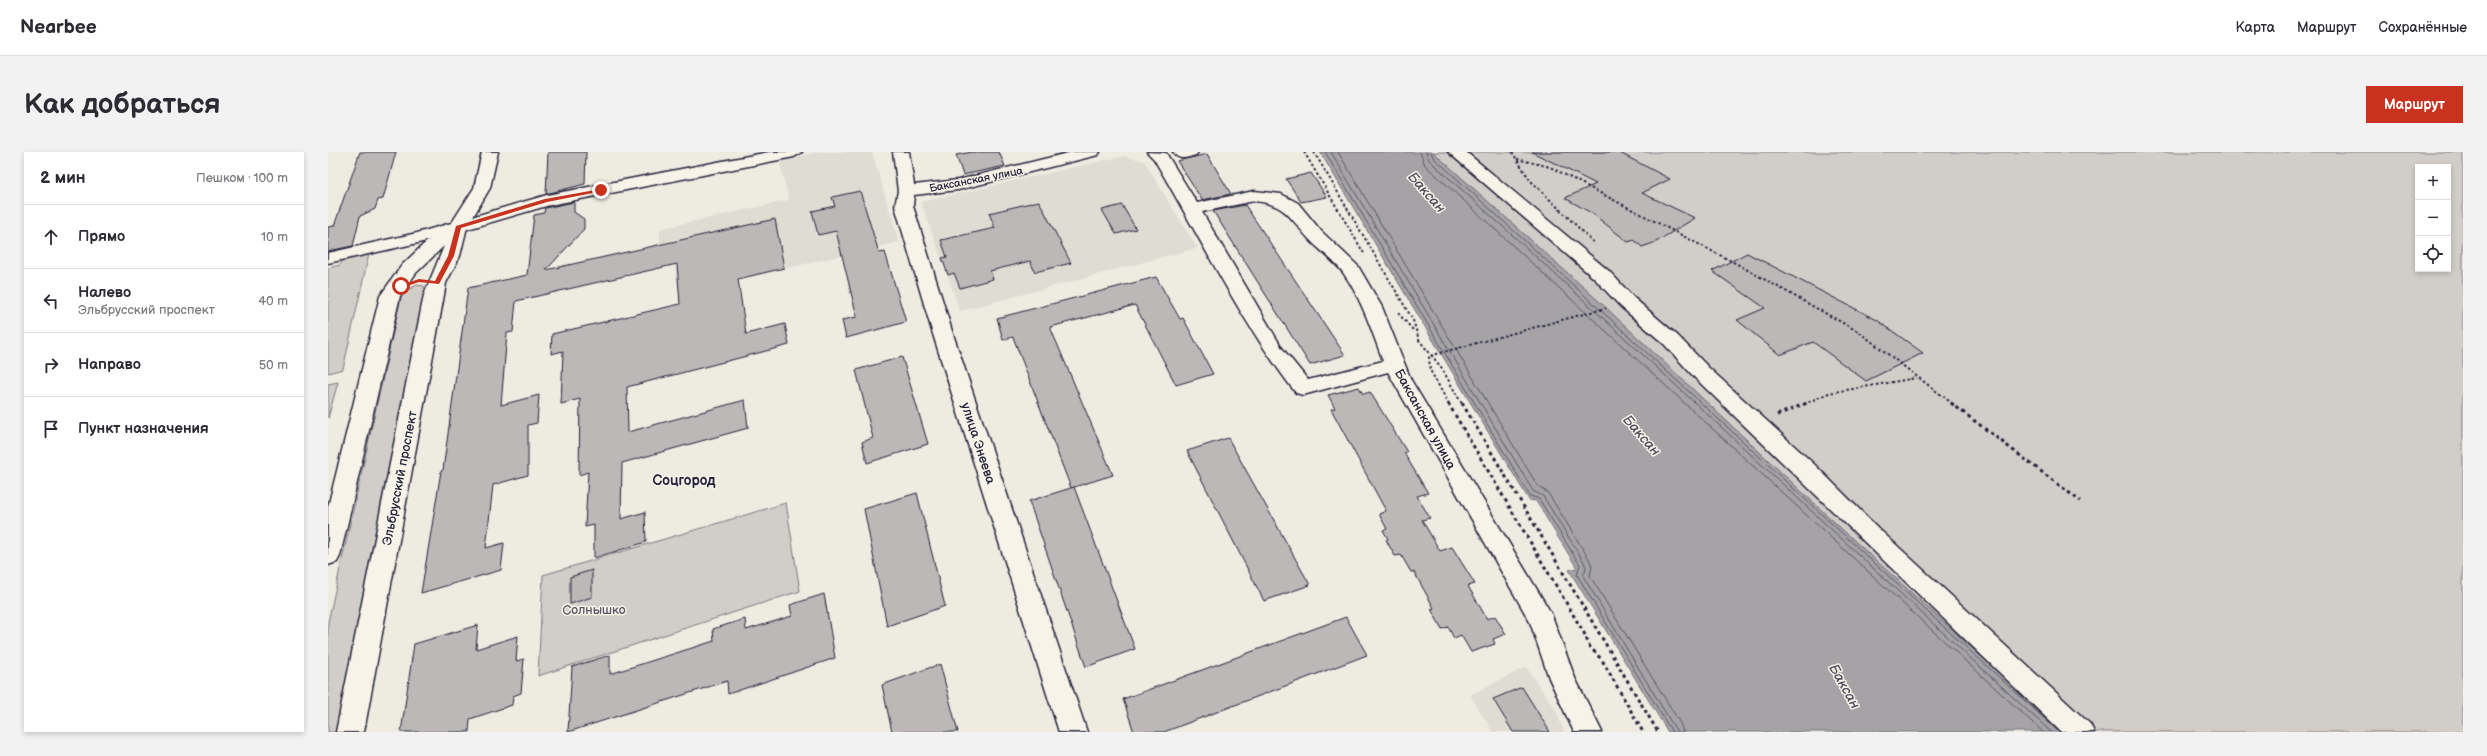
<!DOCTYPE html>
<html lang="ru">
<meta charset="utf-8">
<style>
body{margin:0;font-family:"Balsamiq Sans",sans-serif;background:#f2f2f3;color:#2b2b33}
.controls{position:absolute;right:12px;top:12px;display:grid;overflow:hidden;border-radius:0px;box-shadow:0 2px 6px #0003}
.controls button{width:36px;height:36px;display:grid;place-items:center;padding:0;border:0;border-bottom:1px solid #e1e1e2;background:#fff;color:#2b2b33;font:20px sans-serif}
.stop{position:absolute;width:12px;height:12px;margin:-9px;border:3px solid #c8321e;border-radius:50%;background:#fff}
.stop.end{background:#c8321e;border-color:#fff;box-shadow:0 1px 4px #0008}
.list{margin:0;padding:0;list-style:none}
h2{display:flex;justify-content:space-between;align-items:center;height:52px;margin:0;padding:0 16px;font-size:17px}
h2 small{font-size:13px;font-weight:400;color:#7c7c81}
.list li{display:grid;grid-template-columns:26px 1fr auto;gap:12px;align-items:center;box-sizing:border-box;height:64px;padding:0 16px;border-top:1px solid #e1e1e2}
.list b{display:block;font-size:15px;white-space:nowrap}
.list p{margin:0;font-size:13px;white-space:nowrap;color:#7c7c81}
.list em{font-size:13px;font-style:normal;color:#7c7c81}
.icon{flex:none;width:22px;height:22px;fill:none;stroke:currentColor;stroke-width:2;stroke-linecap:round;stroke-linejoin:round}
.map{position:relative;flex:none;width:2135px;height:580px;overflow:hidden;border-radius:0px}
header{display:flex;align-items:center;gap:24px;box-sizing:border-box;height:56px;padding:0 20px;background:#fff;border-bottom:1px solid #e1e1e2}
header strong{font-size:19px}
nav{display:flex;gap:22px;margin-inline-start:auto;font-size:14px}
.intro{display:flex;align-items:center;justify-content:space-between;box-sizing:border-box;height:96px;padding:0 24px}
h1{margin:0;font-size:28px}
.button{padding:10px 18px;border-radius:0px;background:#c8321e;color:#fff;font-size:14px;font-weight:700}
main{display:flex;gap:24px;padding:0 24px}
aside{flex:1;background:#fff;border-radius:0px;box-shadow:0 2px 6px #0003}
.map>svg:first-child{display:block}
.built{fill:#dfdcd4}
.green{fill:#d1cdc9;stroke:#7a7882;fill-rule:evenodd}
.water{fill:#a6a3a6;stroke:#716f7b}
.lines{fill:none;stroke-linecap:round;stroke-linejoin:round}
.shore{stroke:#575666;stroke-width:1}
.building{fill:#bbb8b7;stroke:#22223b}
.minor-casing{stroke:#22223b;stroke-width:3}
.major-casing{stroke:#22223b;stroke-width:3}
.path-far1{stroke:#22223b;stroke-width:2;stroke-dasharray:2.5 2.5;stroke-linecap:butt}
.path{stroke:#22223b;stroke-width:3;stroke-dasharray:3.5 3.5;stroke-linecap:butt}
.minor{fill:#f7f3e8;fill-rule:evenodd}
.major{fill:#f7f3e8;fill-rule:evenodd}
.route{fill:#c8321e}
.labels{text-anchor:middle;stroke-width:3;stroke-linejoin:round;paint-order:stroke}
.far-street-label{font-size:11px;fill:#22223b;stroke:#f7f3e8}
.street-label{font-size:13px;fill:#22223b;stroke:#f7f3e8}
.park-label{font-size:13px;fill:#575566;stroke:#f7f3e8}
.water-label{font-size:14px;font-style:italic;fill:#504f60;stroke:#f7f3e8}
.neighbourhood-label{font-size:14px;font-weight:bold;fill:#22223b;stroke:#f7f3e8}
</style>
<header>
<strong>Nearbee</strong>
<nav><a>Карта</a><a>Маршрут</a><a>Сохранённые</a></nav>
</header>
<div class="intro"><h1>Как добраться</h1><a class="button">Маршрут</a></div>
<main>
<aside>
<h2>2 мин<small>Пешком · 100 m</small></h2>
<ul class="list">
<li><svg class="icon" aria-label="ahead" viewBox="0 0 24 24"><path d="M12 20V5M6 11l6-6 6 6"/></svg><div><b>Прямо</b></div><em>10 m</em></li>
<li><svg class="icon" aria-label="left" viewBox="0 0 24 24"><path d="M17 20v-9H6M10 6l-5 5 5 5"/></svg><div><b>Налево</b><p>Эльбрусский проспект</p></div><em>40 m</em></li>
<li><svg class="icon" aria-label="right" viewBox="0 0 24 24"><path d="M7 20v-9h11M14 6l5 5-5 5"/></svg><div><b>Направо</b></div><em>50 m</em></li>
<li><svg class="icon" aria-label="arrive" viewBox="0 0 24 24"><path d="M6 21V4h12l-3 4 3 4H6"/></svg><div><b>Пункт назначения</b></div></li>
</ul>
</aside>
<div class="map">
<svg width="2135" height="580" viewBox="0 0 2135 580">
<rect width="100%" height="100%" fill="#eeebe1"/>
<filter id="ink" filterUnits="userSpaceOnUse"><feTurbulence type="fractalNoise" baseFrequency=".025" numOctaves="2"/><feDisplacementMap in="SourceGraphic" scale="8" xChannelSelector="R" yChannelSelector="G"/><feConvolveMatrix kernelMatrix="1 2 1 2 8 2 1 2 1" color-interpolation-filters="sRGB"/></filter>
<g filter="url(#ink)">
<g class="built">
<path d="M491,0H544L571,90L383,134L351,138L343,94H332V77L461,48L451,8Z"/>
<path d="M796,4L816,9L869,96L632,159L593,50Z"/>
<path d="M1198,515L1228,558L1236,580H1165L1142,543Z"/>
</g>
<g class="green">
<path d="M1105,0H2135V580H1736L1507,371L1275,153ZM2090,15H2120V117H2090Z"/>
<path d="M41,102L15,217L0,221V116L12,113L15,107Z"/>
<path d="M89,133L96,134L97,137L8,580H0V470L74,141Z"/>
<path d="M10,230L0,266V232Z"/>
<path d="M458,351L472,439L210,524L215,423Z"/>
</g>
<path class="water" d="M992,0H1105L1275,153L1507,371L1736,580H1340L1241,418L1249,416L1208,349L1201,348Z"/>
<g class="lines">
<g class="shore">
<path d="M997,0L1202,344L1211,347L1252,413L1249,423L1344,580"/>
<path d="M1003,0L1205,339L1215,344L1256,410L1258,416L1255,424L1349,580"/>
<path d="M1010,0L1209,333L1220,341L1261,407L1264,414L1262,424L1352,571L1355,580"/>
<path d="M1092,0L1097,13L1715,580"/>
<path d="M1098,0L1101,8C1311,196 1515,390 1723,580"/>
<path d="M1103,0L1105,5C1315,195 1521,390 1731,580"/>
</g>
</g>
<g class="building">
<path d="M32,0H68L55,47L50,48L47,57L32,64L25,94L0,99V75L6,74Z"/>
<path d="M220,0H258L257,32L218,42Z"/>
<path d="M644,0H671L677,14L635,23L628,3Z"/>
<path d="M1204,0H1290L1342,27L1314,41L1367,66L1328,90L1314,95L1306,88L1300,90L1265,62L1237,46L1268,32Z"/>
<path d="M879,2L903,42L874,48L849,9Z"/>
<path d="M983,21L999,45L973,50L958,27Z"/>
<path d="M532,39L551,101L557,100L578,170L518,186L514,168L529,165L508,79L490,83L484,59L507,54L504,45Z"/>
<path d="M711,49L743,111L707,120L702,109L662,119L665,127L632,136L626,121L620,123L614,106L619,105L613,88L667,76L661,61Z"/>
<path d="M246,50V60L256,67V77L218,118L447,67L456,116L410,127L418,182L457,172L461,193L299,235L300,280L417,248L420,276L294,311L293,367L317,360L318,390L266,406V373L257,375L260,320L251,323L252,247L233,252L235,199L223,202L224,182L352,152L349,112L188,149L185,180L179,181L173,253L211,243L209,271L200,273V323L165,333L158,396L176,391L173,418L93,441L113,319L115,318L140,136L199,123L206,63L216,61L217,56Z"/>
<path d="M794,53L808,77L788,82L774,58Z"/>
<path d="M917,53L1017,203L982,213L885,59Z"/>
<path d="M1419,101L1549,168L1595,201L1538,229L1485,190L1452,203L1409,168L1437,156L1384,119Z"/>
<path d="M828,125L852,167L855,166L885,222L848,233L807,153L722,175L785,323L743,336L685,185L675,188L669,166Z"/>
<path d="M574,205L600,292L539,311L534,290L545,286L528,218Z"/>
<path d="M1031,235L1035,242L1042,240L1079,300L1076,301L1100,341L1089,344L1102,366L1094,368L1112,399L1124,395L1147,432L1140,434L1159,467L1167,464L1178,482L1165,487L1167,492L1143,500L1133,483L1126,486L1120,475L1114,477L1103,457L1106,456L1086,420H1083L1073,403L1067,404L1058,388L1060,387L1055,378L1059,377L1051,362L1058,359L1003,257L1007,256L1000,243Z"/>
<path d="M900,286L982,433L936,449L859,299Z"/>
<path d="M746,335L807,497L758,515L701,349Z"/>
<path d="M589,341L617,454L559,474L536,357Z"/>
<path d="M264,418V445L242,452V425Z"/>
<path d="M496,442L507,506L400,542L399,529L240,580L244,515L282,503V522L386,489L385,477L417,467L418,478L464,464L462,453Z"/>
<path d="M1018,465L1039,503L836,580H806L795,547Z"/>
<path d="M150,473L148,497L190,484L188,509L196,507L193,541L185,544L184,553L142,567L141,580H73L86,492Z"/>
<path d="M612,512L630,580H564L554,533Z"/>
<path d="M1194,535L1222,580H1185L1165,547Z"/>
</g>
<g class="lines">
<defs>
<g id="minor">
<path d="M441,0H474L466,5L222,53L99,89L0,111V101L89,81L219,43Z"/>
<path d="M565,0H581L586,33L630,28L744,0H772L770,3L630,38L586,43L585,54L624,179L759,580H731L604,179L567,54L570,39Z"/>
<path d="M819,0L838,1L869,51L926,39L953,42L970,51L993,79L1030,114L1054,155L1083,228L1223,461L1247,526L1274,580H1246L1221,526L1202,470L1060,220L975,243L968,241C912,169 872,85 826,7ZM926,49C958,52 961,65 981,87C992,99 1007,109 1016,122C1034,148 1044,179 1055,209L980,228L954,196L874,60Z"/>
<path d="M845,0H870L868,3C858,6 851,9 845,0Z"/>
<path d="M1120,0H1138L1281,119L1306,146L1350,184L1381,216L1487,313L1551,377L1762,572L1766,580H1733L1367,226L1336,192L1292,154L1267,127Z"/>
</g>
<path id="major" d="M154,0H170L162,36L139,75L132,104L118,131L116,143L36,580H8L96,143L116,94L88,121L72,144L12,404L9,410L0,413V355L52,144L74,113L96,92L123,72L146,36Z"/>
</defs>
<use href="#minor" class="minor-casing"/>
<use href="#major" class="major-casing"/>
<g class="path-far1">
<path d="M976,0L1037,103"/>
<path d="M986,0L1085,168L1091,188L1113,215L1134,252"/>
<path d="M1184,0L1202,28L1266,91"/>
<path d="M1189,7L1222,15L1409,112L1531,180L1625,252"/>
<path d="M1070,161L1085,178"/>
<path d="M1121,252L1102,218L1101,204L1278,156"/>
<path d="M1476,252L1501,241L1588,226"/>
</g>
<g class="path">
<path d="M1120,251L1256,481L1262,495L1274,508L1315,580"/>
<path d="M1134,251L1330,580"/>
<path d="M1623,251L1752,349"/>
<path d="M1449,263L1479,251"/>
</g>
<use href="#minor" class="minor"/>
<use href="#major" class="major"/>
</g>
</g>
<path class="route" d="M273,37L275,39L219,50L133,76L126,104L111,132L91,130L73,136L70,134L91,127L107,129L120,104L128,74L217,47Z"/>
<g class="labels">
<g class="far-street-label">
<text transform="translate(648 27) rotate(-11)" y="4">Баксанская улица</text>
</g>
<g class="street-label">
<text transform="translate(1098 267) rotate(61)" y="5">Баксанская улица</text>
<text transform="translate(651 291) rotate(72)" y="5">улица Энеева</text>
<text transform="translate(71 326) rotate(-79)" y="5">Эльбрусский проспект</text>
</g>
<g class="park-label">
<text x="266" y="462">Солнышко</text>
</g>
<g class="water-label">
<text transform="translate(1099 40) rotate(49)" y="5">Баксан</text>
<text transform="translate(1314 283) rotate(49)" y="5">Баксан</text>
<text transform="translate(1517 534) rotate(61)" y="5">Баксан</text>
</g>
<g class="neighbourhood-label">
<text x="356" y="333">Соцгород</text>
</g>
</g>
</svg>
<div class="controls">
<button>+</button>
<button>−</button>
<button><svg class="icon" aria-label="locate" viewBox="0 0 24 24"><circle cx="12" cy="12" r="6"/><path d="M12 2v4M12 18v4M2 12h4M18 12h4"/></svg></button>
</div>
<div class="stop" style="left:73px;top:134px"></div>
<div class="stop end" style="left:273px;top:38px"></div>
</div>
</main>
